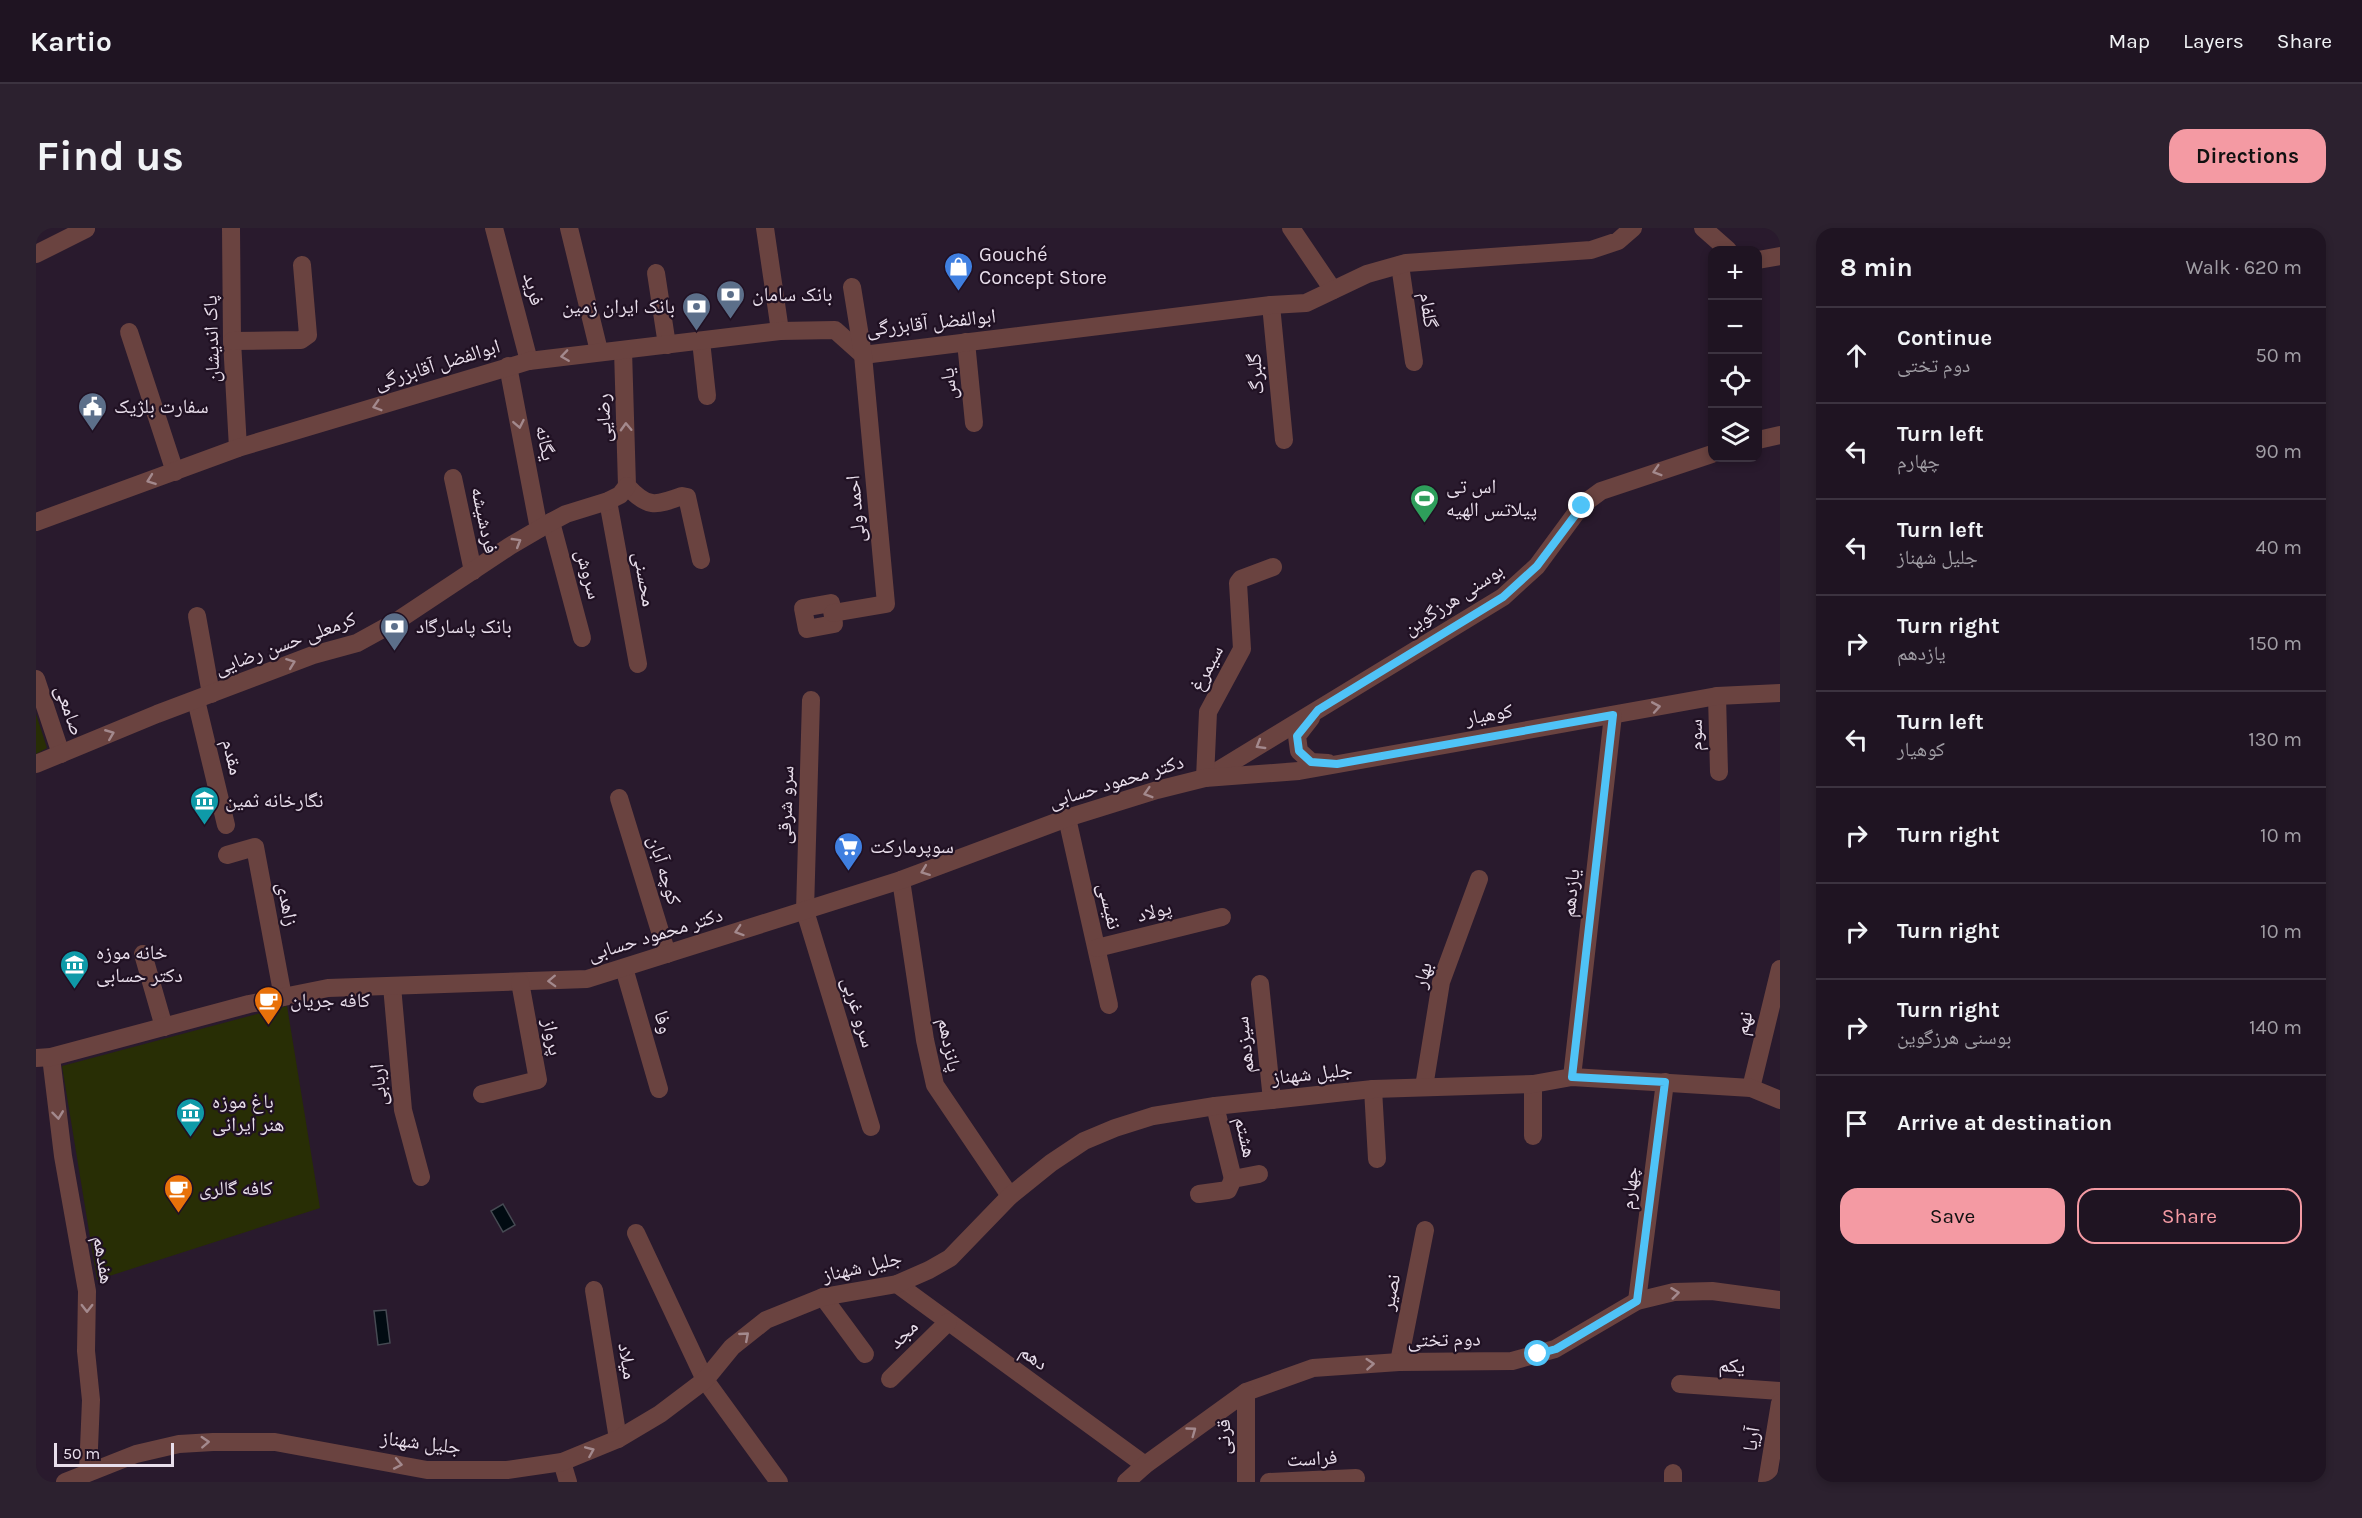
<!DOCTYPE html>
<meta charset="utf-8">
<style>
body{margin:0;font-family:Karla,"Noto Naskh Arabic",sans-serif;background:#2c212f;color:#f1f3f6}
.controls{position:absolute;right:18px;top:18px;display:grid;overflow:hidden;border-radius:12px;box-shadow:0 3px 9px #0003}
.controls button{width:54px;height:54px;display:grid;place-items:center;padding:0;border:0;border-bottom:2px solid #3c3340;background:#1f1422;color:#f1f3f6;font:30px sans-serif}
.scale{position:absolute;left:18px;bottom:15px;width:120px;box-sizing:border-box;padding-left:6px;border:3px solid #e8deeb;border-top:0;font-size:16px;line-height:21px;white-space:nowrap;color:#e8deeb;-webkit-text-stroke:4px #201123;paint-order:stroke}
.stop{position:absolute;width:18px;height:18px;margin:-14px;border:4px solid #4fc3f7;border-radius:50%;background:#fff}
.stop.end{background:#4fc3f7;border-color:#fff;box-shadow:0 2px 6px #0008}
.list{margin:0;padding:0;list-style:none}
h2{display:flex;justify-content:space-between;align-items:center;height:78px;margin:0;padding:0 24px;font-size:26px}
h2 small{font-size:20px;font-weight:400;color:#a19ea5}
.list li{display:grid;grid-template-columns:39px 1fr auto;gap:18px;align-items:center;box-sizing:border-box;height:96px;padding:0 24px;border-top:2px solid #3c3340}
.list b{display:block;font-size:22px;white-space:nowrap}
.list p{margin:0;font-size:20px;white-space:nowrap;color:#a19ea5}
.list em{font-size:20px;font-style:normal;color:#a19ea5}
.actions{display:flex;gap:12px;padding:18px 24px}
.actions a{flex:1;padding:14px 0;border:2px solid #f49aa3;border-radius:18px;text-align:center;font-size:21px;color:#f49aa3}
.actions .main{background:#f49aa3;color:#111}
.icon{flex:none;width:33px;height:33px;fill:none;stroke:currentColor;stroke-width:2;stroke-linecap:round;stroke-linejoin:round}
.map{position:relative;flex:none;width:1744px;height:1254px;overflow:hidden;border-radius:18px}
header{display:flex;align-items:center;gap:36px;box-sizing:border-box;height:84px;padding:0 30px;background:#1f1422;border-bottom:2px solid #3c3340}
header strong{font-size:28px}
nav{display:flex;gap:33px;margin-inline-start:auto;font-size:21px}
.intro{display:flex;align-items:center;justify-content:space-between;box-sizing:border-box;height:144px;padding:0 36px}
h1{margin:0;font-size:42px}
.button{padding:15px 27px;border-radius:18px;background:#f49aa3;color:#111;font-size:21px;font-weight:700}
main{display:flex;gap:36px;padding:0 36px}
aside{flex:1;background:#1f1422;border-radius:18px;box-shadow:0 3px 9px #0003}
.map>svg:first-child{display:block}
.green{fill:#282e05}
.water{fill:#010b12;stroke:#464a53;stroke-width:1.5}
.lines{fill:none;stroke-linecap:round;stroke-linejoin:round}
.minor{stroke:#6a4340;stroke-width:18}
.oneway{stroke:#a3898d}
.route{stroke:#4fc3f7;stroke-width:8}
.labels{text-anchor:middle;stroke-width:4.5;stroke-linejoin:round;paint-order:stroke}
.poi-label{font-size:20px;fill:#e8deeb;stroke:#201123;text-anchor:start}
.street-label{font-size:20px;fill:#e8deeb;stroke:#201123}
</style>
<header>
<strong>Kartio</strong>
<nav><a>Map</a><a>Layers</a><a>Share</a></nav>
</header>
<div class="intro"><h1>Find us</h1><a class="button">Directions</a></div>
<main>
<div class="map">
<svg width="1744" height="1254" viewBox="0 0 1744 1254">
<rect width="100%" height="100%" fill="#291a2d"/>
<g class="green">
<path d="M0,486L11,520L0,526Z"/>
<path d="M251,778L284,980L61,1052L26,838Z"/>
</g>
<g class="water">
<path d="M467,976L479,997L467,1004L455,983Z"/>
<path d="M350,1082L354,1115L342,1117L338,1083Z"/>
</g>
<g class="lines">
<g class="minor">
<path d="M195,0L196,113L202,220"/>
<path d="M458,0L493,133"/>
<path d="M533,0L563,123"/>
<path d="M729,0L744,103"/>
<path d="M1255,0L1297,62"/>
<path d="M1667,0L1692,22"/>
<path d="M0,26L50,1"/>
<path d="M1722,32L1744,28"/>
<path d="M1364,37L1378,134"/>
<path d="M620,45L631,117"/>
<path d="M1235,77L1248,212"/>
<path d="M93,104L139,244"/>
<path d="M196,113L265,112L272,107L266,37"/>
<path d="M665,113L671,168"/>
<path d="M930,114L938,195"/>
<path d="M587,122L591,258"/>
<path d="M472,138L503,301"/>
<path d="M1722,212L1744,207"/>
<path d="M417,250L437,343"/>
<path d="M591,258C611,280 619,278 646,268L651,269L665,332"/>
<path d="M572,273L602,436"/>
<path d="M0,294L202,220L493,133L744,103L799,102L827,127L1235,77L1270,75L1331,46L1370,35L1555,22L1582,13L1597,0"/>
<path d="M515,294L546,410"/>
<path d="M795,375L798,396L771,401L767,380Z"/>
<path d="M797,385L850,376L827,127L816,59"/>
<path d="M161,388L175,466"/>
<path d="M0,451L25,526"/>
<path d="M1681,468L1683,544"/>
<path d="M160,472L190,597"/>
<path d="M775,472L769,683L835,899"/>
<path d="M1275,490L1261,508L1263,523L1275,534L1292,535"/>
<path d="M0,536L121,486L277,427L321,415L361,393L474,318L515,294L530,286L572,273L584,267L591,258"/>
<path d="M1173,548L1467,369L1501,338L1546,277L1565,263L1676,226"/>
<path d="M1169,550L1172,484L1206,421L1202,355L1205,351L1237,339"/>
<path d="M583,570L631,726"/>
<path d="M1031,590L1073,777"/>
<path d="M191,627L219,619L247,769"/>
<path d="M865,652L889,812L899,857L974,968"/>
<path d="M1061,720L1186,689"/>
<path d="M107,726L128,799"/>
<path d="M588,740L623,861"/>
<path d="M1224,756L1236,872"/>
<path d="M356,758L367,882L385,949"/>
<path d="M15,829L27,928L51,1063L50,1123L55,1172L52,1244"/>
<path d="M0,830L15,829L213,776L292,760L551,751L865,652L1031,590L1121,562L1169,550L1263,543L1681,468L1744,465"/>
<path d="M1536,849L1577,487"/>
<path d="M1388,859L1405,754L1443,651"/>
<path d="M1715,860L1744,741"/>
<path d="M1337,861L1341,931"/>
<path d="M446,866L502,852L484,754"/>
<path d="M1179,878L1197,951"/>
<path d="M1497,908V856"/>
<path d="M1163,966L1192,962L1197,951L1223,946"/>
<path d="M600,1005L669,1152L743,1254"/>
<path d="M861,1056L1109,1237"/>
<path d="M558,1062L582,1211"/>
<path d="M787,1069L829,1126"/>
<path d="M1601,1073L1629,854"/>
<path d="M1363,1134L1389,1002"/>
<path d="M854,1151L912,1094"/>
<path d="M1644,1156L1744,1163"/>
<path d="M526,1234L532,1254"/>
<path d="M29,1254L100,1226L143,1216L177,1214H239L391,1242H471L526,1234L582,1211L624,1186L669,1152L696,1119L730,1092L787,1069L861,1056L893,1042L914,1030L974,968L1015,935L1048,913L1079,900L1117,888L1179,878L1337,861L1497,856L1536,849L1715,860L1744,872"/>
<path d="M1090,1254L1109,1237L1210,1164L1277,1140L1363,1134L1476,1133L1519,1121L1601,1073L1638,1064L1676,1063L1744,1072"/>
<path d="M1210,1254V1164"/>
<path d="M1233,1254L1320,1250"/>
<path d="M1637,1254V1245"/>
<path d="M1731,1254L1744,1175"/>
</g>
</g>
<defs><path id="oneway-chevron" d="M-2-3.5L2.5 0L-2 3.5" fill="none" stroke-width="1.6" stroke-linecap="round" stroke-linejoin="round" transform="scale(1.5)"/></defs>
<g class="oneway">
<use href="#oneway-chevron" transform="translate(529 128) rotate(172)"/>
<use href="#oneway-chevron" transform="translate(341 178) rotate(163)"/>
<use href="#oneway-chevron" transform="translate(483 196) rotate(79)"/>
<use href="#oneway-chevron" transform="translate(590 199) rotate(-92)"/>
<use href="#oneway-chevron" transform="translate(1621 243) rotate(163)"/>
<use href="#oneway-chevron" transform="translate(115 252) rotate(160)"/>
<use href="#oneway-chevron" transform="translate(481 314) rotate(-31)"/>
<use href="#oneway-chevron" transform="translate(255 435) rotate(-21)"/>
<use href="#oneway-chevron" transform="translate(1620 479) rotate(-10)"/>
<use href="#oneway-chevron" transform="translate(74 506) rotate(-22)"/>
<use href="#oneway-chevron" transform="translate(1224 517) rotate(149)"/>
<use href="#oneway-chevron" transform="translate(1112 565) rotate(163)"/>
<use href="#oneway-chevron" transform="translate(889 643) rotate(159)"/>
<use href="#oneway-chevron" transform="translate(703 703) rotate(162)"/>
<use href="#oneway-chevron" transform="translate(516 753) rotate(178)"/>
<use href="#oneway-chevron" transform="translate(22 887) rotate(83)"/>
<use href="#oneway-chevron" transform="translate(1639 1065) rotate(-7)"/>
<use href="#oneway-chevron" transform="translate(51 1080) rotate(90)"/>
<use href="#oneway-chevron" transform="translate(709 1108) rotate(-41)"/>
<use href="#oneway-chevron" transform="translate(1334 1136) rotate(-4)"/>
<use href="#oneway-chevron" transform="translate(1156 1203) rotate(-36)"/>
<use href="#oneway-chevron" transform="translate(169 1214) rotate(-3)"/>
<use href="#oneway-chevron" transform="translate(554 1223) rotate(-23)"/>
<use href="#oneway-chevron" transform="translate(362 1236) rotate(11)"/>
</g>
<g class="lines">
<path class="route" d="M1502,1126L1520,1121L1601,1073L1629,854L1536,849L1577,487L1301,536L1275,534L1263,523L1261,508L1282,482L1467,369L1501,338L1546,278"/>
</g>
<defs>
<symbol id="shop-pin" viewBox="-11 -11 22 30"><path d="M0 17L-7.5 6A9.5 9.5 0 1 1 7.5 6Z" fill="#3f7fe0" stroke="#201123"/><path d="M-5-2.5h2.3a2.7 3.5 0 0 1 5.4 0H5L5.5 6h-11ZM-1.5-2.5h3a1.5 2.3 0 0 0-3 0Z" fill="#fff"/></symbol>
<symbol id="bank-pin" viewBox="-11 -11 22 30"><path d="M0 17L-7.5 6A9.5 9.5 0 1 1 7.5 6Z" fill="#5c6f8a" stroke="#201123"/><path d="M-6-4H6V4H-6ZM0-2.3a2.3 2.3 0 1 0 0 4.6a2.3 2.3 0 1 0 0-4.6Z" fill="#fff"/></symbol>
<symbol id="civic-pin" viewBox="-11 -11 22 30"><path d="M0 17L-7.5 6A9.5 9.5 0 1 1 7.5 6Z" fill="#5c6f8a" stroke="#201123"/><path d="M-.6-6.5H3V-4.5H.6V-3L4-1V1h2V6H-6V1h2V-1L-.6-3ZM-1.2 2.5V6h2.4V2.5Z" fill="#fff"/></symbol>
<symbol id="stadium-pin" viewBox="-11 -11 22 30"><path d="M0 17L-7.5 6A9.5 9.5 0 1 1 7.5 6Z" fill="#2e9e5b" stroke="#201123"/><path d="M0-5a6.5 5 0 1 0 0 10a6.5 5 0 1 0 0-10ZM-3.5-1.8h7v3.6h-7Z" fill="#fff"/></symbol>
<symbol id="museum-pin" viewBox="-11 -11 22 30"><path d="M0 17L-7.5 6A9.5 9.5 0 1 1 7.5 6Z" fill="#0f9aa8" stroke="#201123"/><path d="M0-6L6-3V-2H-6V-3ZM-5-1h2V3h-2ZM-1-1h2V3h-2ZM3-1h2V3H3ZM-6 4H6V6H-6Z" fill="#fff"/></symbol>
<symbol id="supermarket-pin" viewBox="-11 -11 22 30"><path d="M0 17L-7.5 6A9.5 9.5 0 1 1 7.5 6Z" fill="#3f7fe0" stroke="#201123"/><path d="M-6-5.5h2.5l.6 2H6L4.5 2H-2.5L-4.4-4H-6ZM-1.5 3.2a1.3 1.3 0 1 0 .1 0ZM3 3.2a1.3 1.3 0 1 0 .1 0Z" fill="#fff"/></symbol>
<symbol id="cafe-pin" viewBox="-11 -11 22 30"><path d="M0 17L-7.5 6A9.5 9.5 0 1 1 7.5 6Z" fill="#e8710a" stroke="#201123"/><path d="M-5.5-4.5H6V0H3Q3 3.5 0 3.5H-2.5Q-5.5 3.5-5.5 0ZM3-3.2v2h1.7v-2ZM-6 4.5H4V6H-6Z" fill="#fff"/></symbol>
</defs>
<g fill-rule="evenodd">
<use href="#shop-pin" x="906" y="22" width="33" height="45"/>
<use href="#bank-pin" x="678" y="50" width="33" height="45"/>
<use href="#bank-pin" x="644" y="62" width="33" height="45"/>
<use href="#civic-pin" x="40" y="162" width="33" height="45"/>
<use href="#stadium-pin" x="1372" y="254" width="33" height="45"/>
<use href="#bank-pin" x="342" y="382" width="33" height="45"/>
<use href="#museum-pin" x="152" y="556" width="33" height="45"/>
<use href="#supermarket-pin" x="796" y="602" width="33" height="45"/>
<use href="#museum-pin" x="22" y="720" width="33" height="45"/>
<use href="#cafe-pin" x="216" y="756" width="33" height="45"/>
<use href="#museum-pin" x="138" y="868" width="33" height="45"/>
<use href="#cafe-pin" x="126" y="944" width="33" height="45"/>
</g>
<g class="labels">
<g class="poi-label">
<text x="943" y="33">Gouché<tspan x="943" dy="23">Concept Store</tspan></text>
<text x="716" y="73">بانک سامان</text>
<text x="639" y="85" text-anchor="end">بانک ایران زمین</text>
<text x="78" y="185">سفارت بلژیک</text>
<text x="1410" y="265">اس تی<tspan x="1410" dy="23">پیلاتس الهیه</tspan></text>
<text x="380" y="405">بانک پاسارگاد</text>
<text x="189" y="579">نگارخانه ثمین</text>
<text x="834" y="625">سوپرمارکت</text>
<text x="60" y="731">خانه موزه<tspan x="60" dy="23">دکتر حسابی</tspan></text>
<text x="254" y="779">کافه جریان</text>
<text x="176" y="880">باغ موزه<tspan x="176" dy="23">هنر ایرانی</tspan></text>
<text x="163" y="967">کافه گالری</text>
</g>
<g class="street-label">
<text transform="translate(498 61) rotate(75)" y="7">فرید</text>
<text transform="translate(1393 82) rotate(82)" y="7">گلفام</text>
<text transform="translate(895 94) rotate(-6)" y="7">ابوالفضل آقابزرگی</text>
<text transform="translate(175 111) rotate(-92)" y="7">پاک اندیشان</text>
<text transform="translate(401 136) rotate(-17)" y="7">ابوالفضل آقابزرگی</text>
<text transform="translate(1219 146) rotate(-95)" y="7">گلبرگ</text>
<text transform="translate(912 156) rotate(-96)" y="7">یاس</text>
<text transform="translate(567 190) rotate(-92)" y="7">رضایی</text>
<text transform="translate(510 215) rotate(79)" y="7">یگانه</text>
<text transform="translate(819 281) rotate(-95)" y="7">احمد ولی</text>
<text transform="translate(449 292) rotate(78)" y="7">فردشیشه</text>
<text transform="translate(553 346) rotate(75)" y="7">سروش</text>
<text transform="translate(609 351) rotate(80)" y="7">محسنی</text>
<text transform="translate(1417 371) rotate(-33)" y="7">بوسنی هرزگوین</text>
<text transform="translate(249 415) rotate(-20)" y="7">کرمعلی حسن رضایی</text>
<text transform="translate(1170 440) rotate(-62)" y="7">سیمرغ</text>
<text transform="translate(34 482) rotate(71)" y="7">صامعی</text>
<text transform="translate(1453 486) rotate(-10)" y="7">کوهیار</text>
<text transform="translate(1659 507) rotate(-91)" y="7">سوم</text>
<text transform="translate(197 529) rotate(77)" y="7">مقدم</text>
<text transform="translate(1080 553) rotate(-17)" y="7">دکتر محمود حسابی</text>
<text transform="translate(749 577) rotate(-88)" y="7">سرو شرقی</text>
<text transform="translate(629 642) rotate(73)" y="7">کوچه آبان</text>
<text transform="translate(1534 665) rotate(-84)" y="7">یازدهم</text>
<text transform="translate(252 676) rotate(79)" y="7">زاهدی</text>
<text transform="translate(1074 678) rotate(77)" y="7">نفیسی</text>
<text transform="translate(1118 683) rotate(-14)" y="7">پولاد</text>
<text transform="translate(619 706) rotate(-17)" y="7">دکتر محمود حسابی</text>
<text transform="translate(1386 747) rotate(-75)" y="7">بهار</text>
<text transform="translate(823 784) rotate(73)" y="7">سرو غربی</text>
<text transform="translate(628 794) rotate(74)" y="7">وفا</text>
<text transform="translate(1707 795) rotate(-76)" y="7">نهم</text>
<text transform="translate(517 809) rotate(79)" y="7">پرواز</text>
<text transform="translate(914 817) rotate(79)" y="7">پانزدهم</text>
<text transform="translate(1208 817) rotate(-96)" y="7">سیزدهم</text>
<text transform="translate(1276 845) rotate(-6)" y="7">جلیل شهناز</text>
<text transform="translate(342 857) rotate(-95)" y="7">اربابی</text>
<text transform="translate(1210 909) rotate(77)" y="7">هشتم</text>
<text transform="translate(1593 960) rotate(-83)" y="7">چهارم</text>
<text transform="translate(68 1032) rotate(81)" y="7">هفدهم</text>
<text transform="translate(826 1038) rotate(-13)" y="7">جلیل شهناز</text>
<text transform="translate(1354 1064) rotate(-79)" y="7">نصیر</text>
<text transform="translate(867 1106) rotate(-44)" y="7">مجد</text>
<text transform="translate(1408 1111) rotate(-1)" y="7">دوم تختی</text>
<text transform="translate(998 1129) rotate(36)" y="7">دهم</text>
<text transform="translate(592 1133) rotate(81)" y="7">میلاد</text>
<text transform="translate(1696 1137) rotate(4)" y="7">یکم</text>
<text transform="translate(1187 1209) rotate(-90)" y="7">قرنی</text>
<text transform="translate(1715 1211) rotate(-81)" y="7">آریا</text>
<text transform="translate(385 1214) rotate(7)" y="7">جلیل شهناز</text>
<text transform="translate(1276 1230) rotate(-3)" y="7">فراست</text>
</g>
</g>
</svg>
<div class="controls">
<button>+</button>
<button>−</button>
<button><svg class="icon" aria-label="locate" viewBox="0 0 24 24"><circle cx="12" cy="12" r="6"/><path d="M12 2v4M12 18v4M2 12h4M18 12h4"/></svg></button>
<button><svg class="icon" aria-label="layers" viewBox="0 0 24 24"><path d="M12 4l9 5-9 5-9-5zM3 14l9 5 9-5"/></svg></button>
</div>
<div class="scale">50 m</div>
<div class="stop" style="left:1502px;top:1126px"></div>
<div class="stop end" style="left:1546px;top:278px"></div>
</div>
<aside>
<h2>8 min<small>Walk · 620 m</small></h2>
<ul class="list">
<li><svg class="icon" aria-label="ahead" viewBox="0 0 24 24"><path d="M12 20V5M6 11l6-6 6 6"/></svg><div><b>Continue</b><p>دوم تختی</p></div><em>50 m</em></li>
<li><svg class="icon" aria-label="left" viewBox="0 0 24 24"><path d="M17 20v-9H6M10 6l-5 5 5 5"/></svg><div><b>Turn left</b><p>چهارم</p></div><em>90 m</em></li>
<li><svg class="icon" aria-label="left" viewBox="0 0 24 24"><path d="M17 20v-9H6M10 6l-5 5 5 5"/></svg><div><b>Turn left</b><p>جلیل شهناز</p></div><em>40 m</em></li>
<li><svg class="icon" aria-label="right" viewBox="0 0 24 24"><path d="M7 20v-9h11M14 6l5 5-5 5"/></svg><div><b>Turn right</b><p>یازدهم</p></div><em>150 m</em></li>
<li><svg class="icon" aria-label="left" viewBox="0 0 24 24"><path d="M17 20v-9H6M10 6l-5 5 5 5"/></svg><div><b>Turn left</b><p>کوهیار</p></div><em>130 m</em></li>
<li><svg class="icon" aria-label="right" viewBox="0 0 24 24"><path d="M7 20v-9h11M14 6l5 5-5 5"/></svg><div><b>Turn right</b></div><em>10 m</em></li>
<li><svg class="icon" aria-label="right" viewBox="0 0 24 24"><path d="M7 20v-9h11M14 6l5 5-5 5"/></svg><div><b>Turn right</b></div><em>10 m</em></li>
<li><svg class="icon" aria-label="right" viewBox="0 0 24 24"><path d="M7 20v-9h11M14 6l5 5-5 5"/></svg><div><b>Turn right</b><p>بوسنی هرزگوین</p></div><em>140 m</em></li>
<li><svg class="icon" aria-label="arrive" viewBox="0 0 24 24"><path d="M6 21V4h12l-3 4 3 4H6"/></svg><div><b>Arrive at destination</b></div></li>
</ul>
<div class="actions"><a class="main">Save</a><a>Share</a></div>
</aside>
</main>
